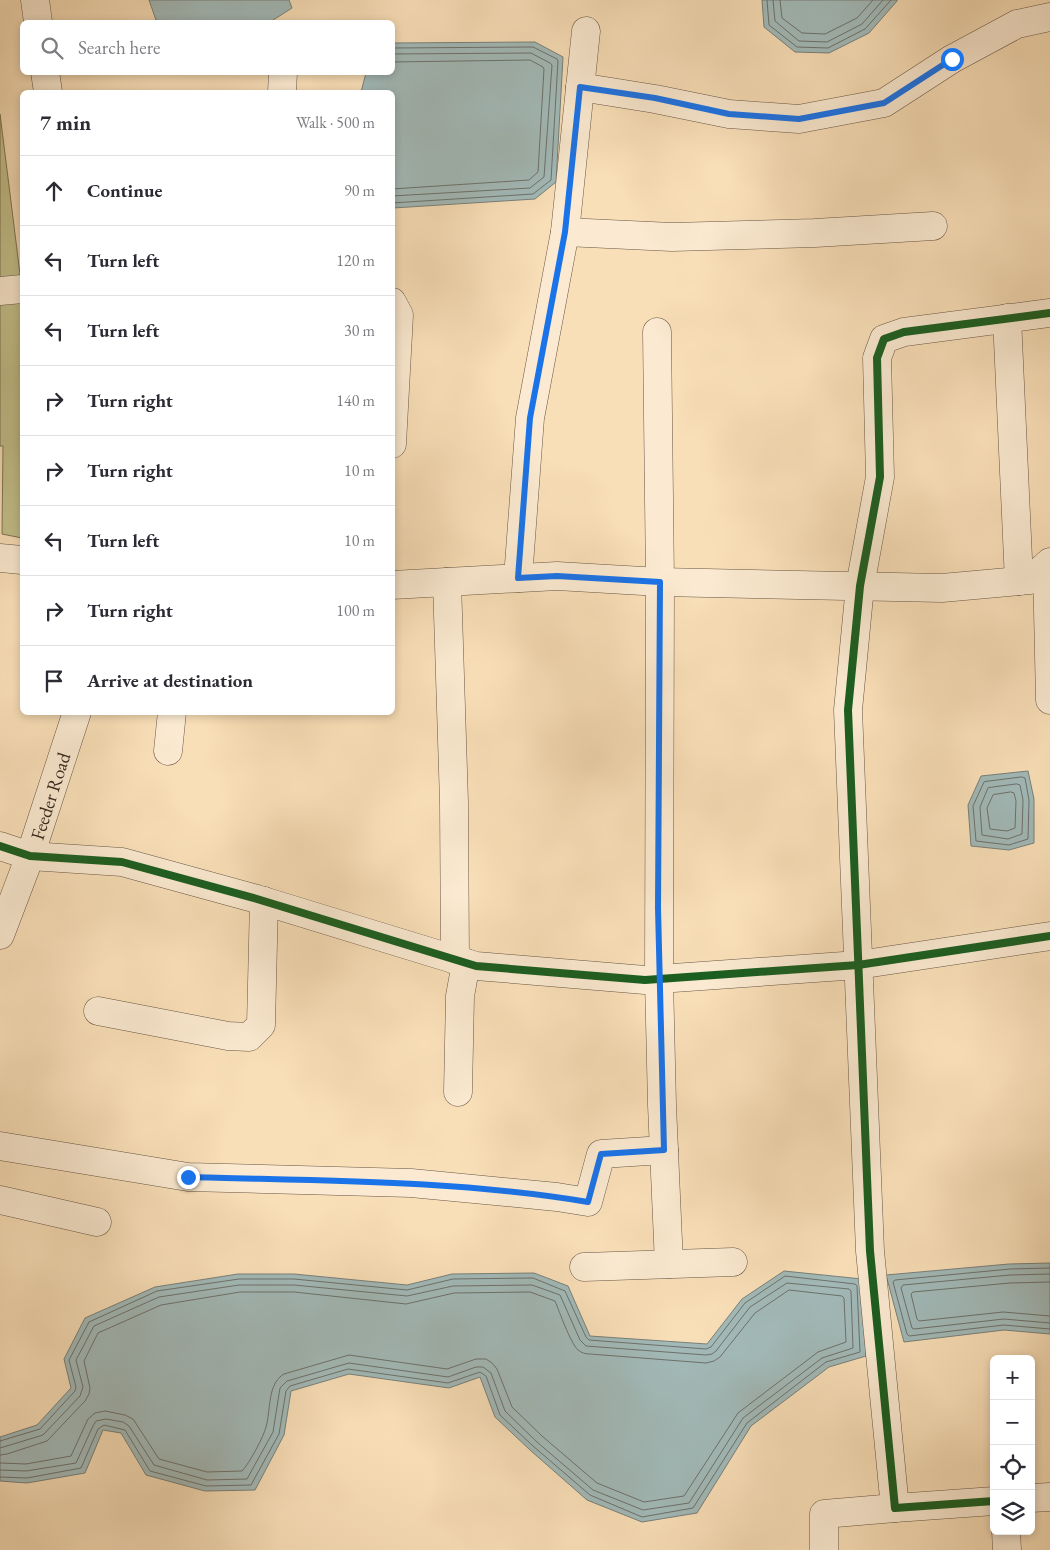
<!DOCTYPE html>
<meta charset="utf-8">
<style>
body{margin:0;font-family:"EB Garamond",serif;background:#f7f7f7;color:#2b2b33}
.controls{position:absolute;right:15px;bottom:15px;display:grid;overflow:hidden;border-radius:8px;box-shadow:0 2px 8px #0003}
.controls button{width:45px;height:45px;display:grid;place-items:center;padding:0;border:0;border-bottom:1px solid #e1e1e2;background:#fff;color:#2b2b33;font:25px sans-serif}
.stop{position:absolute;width:15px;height:15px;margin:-11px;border:4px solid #1a73e8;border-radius:50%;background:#fff}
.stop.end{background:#1a73e8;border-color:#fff;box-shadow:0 1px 5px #0008}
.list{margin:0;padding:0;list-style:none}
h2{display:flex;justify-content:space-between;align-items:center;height:65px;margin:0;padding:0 20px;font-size:21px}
h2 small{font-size:16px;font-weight:400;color:#7c7c81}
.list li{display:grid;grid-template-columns:32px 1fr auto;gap:15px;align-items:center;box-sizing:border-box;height:70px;padding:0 20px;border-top:1px solid #e1e1e2}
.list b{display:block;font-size:19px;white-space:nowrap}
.list em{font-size:16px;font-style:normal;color:#7c7c81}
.icon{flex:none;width:28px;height:28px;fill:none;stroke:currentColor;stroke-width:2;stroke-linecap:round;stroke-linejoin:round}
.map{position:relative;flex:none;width:1050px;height:1550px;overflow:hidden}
.search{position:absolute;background:#fff;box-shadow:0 2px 8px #0003;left:20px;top:20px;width:375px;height:55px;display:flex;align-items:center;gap:12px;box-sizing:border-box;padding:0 18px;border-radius:8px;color:#7c7c81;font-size:19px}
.panel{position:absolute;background:#fff;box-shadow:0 2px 8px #0003;left:20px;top:90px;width:375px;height:625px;border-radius:8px}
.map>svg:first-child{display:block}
.green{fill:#c2c08b;stroke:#7d7455}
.water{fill:#a2bab9;stroke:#78807b}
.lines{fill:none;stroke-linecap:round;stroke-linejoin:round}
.shore{stroke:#6d716c;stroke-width:1}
.minor-casing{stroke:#685645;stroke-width:29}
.minor{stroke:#fbead1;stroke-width:28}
.cycleway-casing{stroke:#fbead1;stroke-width:11}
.cycleway{stroke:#1b5e20;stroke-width:8}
.route{stroke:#1a73e8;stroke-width:6}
.labels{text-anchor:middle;stroke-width:4;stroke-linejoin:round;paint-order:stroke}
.street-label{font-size:19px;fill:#38281f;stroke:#fbead1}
</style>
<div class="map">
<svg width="1050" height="1550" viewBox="0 0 1050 1550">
<rect width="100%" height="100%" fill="#f9dfb8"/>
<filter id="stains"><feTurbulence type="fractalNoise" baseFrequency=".004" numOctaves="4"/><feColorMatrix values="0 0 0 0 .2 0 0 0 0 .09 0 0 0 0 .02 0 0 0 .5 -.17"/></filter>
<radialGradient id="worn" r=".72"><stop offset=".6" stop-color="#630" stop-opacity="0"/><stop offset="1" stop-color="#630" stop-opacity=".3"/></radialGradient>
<path class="green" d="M0,114L22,290V538L2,534L3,446H0Z"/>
<g class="water">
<path d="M149,0H289L292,8L270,22H167L156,20Z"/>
<path d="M762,0H897V1L869,33L829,53L795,52L764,27Z"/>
<path d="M535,42L563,57L556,182L535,199L393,208L392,92H361L366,73L392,72L393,43Z"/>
<path d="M1028,771L1034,799V843L1009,850L971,846L968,805L981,776Z"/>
<path d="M1050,1263V1334L1004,1330L904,1342L886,1275L1009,1264Z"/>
<path d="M784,1271L862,1279L866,1356L829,1367L751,1426L697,1513L642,1522L587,1500L530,1450L495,1417L480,1377L449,1388L349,1374L291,1391L284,1435L255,1490L205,1491L146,1475L121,1433L103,1430L85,1473L27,1483L0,1481V1437L37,1425L71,1388L64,1359L85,1318L155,1287L238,1274H294L407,1285L452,1274L534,1273L568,1286L590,1336L707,1344L742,1299Z"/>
</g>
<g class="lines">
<g class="shore">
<path d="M767,0L769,25L797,47L828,48L865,29L891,0"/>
<path d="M773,0L775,21L799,41L827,42L862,24L883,0"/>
<path d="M780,0L782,18L802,33L825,34L857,18L873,0"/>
<path d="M392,48L533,47L557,59L558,61L551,180L533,194L392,203"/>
<path d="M392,54L531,53L550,63L552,65L544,177L530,188L392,196"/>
<path d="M392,62L530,60L543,67L544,69L538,172L529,180L392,189"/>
<path d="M1022,777L1025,778L1029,800L1028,839L1009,845L976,841L973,806L984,782Z"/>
<path d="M1017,784L1020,785L1023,800L1022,834L1008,839L982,835L980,807L988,788Z"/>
<path d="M1011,792L1014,793L1016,801L1015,828L1007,831L990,829L987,808L993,795Z"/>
<path d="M1050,1268L1010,1269L895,1280L893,1282L907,1334L909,1336L1004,1325L1050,1329"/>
<path d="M1050,1274L1010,1275L903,1285L901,1288L912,1328L914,1329L1004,1319L1050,1323"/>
<path d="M1050,1282L1010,1283L913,1292L911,1294L917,1319L919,1321L1003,1312L1050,1316"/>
<path d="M0,1441L40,1429L75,1391L76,1387L69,1360L89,1322L157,1291L239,1279H294L407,1290L453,1279L533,1278L565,1291L586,1337L589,1340L706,1349L711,1347L745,1303L785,1276L855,1284L857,1286L860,1352L826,1362L747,1423L693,1508L642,1517L590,1495L533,1446L500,1415L486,1376L480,1372L448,1383L348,1369L290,1386L286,1391L279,1434L251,1485L206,1486L150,1471L125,1430L104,1425L98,1429L81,1468L27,1478L0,1477"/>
<path d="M0,1448L43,1435L80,1396L83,1387L76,1360L94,1326L159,1297L239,1285H294L407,1296L453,1286L532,1285L560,1295L580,1340L586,1346L706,1355L712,1354L716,1351L750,1307L787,1283L849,1289L851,1291L853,1348L822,1358L743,1418L689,1503L643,1510L593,1490L537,1442L505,1411L491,1373L483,1367H476L448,1377L349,1363L287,1381L280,1388L273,1432L247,1479L207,1480L154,1465L129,1426L123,1422L106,1419L96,1421L93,1426L76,1463L26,1471L0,1470"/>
<path d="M0,1455L7,1454L47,1441L85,1401L89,1394L90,1388L84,1361L98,1333L161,1305L240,1292H294L406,1304L454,1293L530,1292L555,1301C560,1313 570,1342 578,1350C582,1353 585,1354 590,1354L706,1363L714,1361L720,1357L755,1313L789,1290L842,1296L844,1298L846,1342L818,1352L738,1413L684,1496L644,1502L597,1483L542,1436L512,1407L497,1369L492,1363L486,1359H476L447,1369L349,1355L284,1374C267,1384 271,1410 266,1427C264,1436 249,1464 242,1471L207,1472L159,1459L133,1419L125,1415L105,1411L95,1413L88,1419L71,1456L26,1464L0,1463"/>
</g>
<defs>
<g id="minor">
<path d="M35,0L38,22"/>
<path d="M45,72L48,92"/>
<path d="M580,87L655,99L729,114L799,119L884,103L952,59L1017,24L1050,17"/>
<path d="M282,92L283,72"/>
<path d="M565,232L672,237L815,233L933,226"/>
<path d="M0,291L22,289"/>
<path d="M392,302L399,315L392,444"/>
<path d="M1007,318L1019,581"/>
<path d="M657,332L660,582L659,979L662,1105L669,1264"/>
<path d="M0,558L22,560"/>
<path d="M1047,565L1050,700"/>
<path d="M518,578L530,418L565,232L586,31"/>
<path d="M447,582L454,802L455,960"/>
<path d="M392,585L557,576L660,582L942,588L1030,580L1050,562"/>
<path d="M168,751L172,712"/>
<path d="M0,846L30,856L122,862L257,899L476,966L645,980L659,979L858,965L1050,936"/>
<path d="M0,935L30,856L77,712"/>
<path d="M98,1011L228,1036L249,1037L261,1025L264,901"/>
<path d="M458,1092L460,996L466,963"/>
<path d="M0,1146L188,1177L411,1183L557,1197L588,1202L601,1154L664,1150"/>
<path d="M0,1200L97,1222"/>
<path d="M584,1267L733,1262"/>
<path d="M1031,1498L1050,1497"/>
<path d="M994,1501L895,1508L870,1251L848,710L860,586L880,477L877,358L884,339L904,332L1050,313"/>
<path d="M1006,1531L1007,1550"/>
<path d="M824,1550V1514L895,1508"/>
</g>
</defs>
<use href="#minor" class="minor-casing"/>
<use href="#minor" class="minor"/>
<defs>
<g id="cycleway">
<path d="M0,846L30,856L122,862L257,899L476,966L645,980L659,979L858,965L1050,936"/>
<path d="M994,1501L895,1508L870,1251L848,710L860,586L880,477L877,358L884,339L904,332L1050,313"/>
</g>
</defs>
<use href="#cycleway" class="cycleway-casing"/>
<use href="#cycleway" class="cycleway"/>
</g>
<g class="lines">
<path class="route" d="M188,1177C322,1181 456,1180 588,1202L601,1154L664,1150L658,908L660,582L557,576L518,578L530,418L565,232L580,87L655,98L729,114L799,119L884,103L952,59"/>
</g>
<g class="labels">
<g class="street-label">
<text transform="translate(50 796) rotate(-72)" y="7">Feeder Road</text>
</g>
</g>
<rect width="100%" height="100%" filter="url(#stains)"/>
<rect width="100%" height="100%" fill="url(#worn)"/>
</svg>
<div class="controls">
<button>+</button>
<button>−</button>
<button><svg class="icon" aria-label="locate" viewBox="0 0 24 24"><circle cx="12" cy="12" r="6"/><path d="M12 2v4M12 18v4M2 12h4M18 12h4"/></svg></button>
<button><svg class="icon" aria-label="layers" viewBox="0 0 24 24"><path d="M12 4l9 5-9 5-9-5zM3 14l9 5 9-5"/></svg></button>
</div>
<div class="stop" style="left:952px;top:59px"></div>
<div class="stop end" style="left:188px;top:1177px"></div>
<div class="search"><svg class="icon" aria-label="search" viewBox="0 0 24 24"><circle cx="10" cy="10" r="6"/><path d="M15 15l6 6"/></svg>Search here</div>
<section class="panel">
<h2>7 min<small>Walk · 500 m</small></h2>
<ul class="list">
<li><svg class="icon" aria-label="ahead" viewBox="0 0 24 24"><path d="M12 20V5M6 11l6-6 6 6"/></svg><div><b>Continue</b></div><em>90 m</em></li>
<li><svg class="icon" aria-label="left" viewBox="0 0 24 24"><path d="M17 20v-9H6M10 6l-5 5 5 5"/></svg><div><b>Turn left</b></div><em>120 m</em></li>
<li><svg class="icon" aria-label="left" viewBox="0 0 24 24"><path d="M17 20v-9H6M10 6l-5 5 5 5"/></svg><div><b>Turn left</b></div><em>30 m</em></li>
<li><svg class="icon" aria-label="right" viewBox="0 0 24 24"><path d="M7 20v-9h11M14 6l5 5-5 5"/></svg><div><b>Turn right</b></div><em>140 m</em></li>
<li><svg class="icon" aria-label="right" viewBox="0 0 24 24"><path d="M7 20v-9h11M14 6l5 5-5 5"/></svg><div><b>Turn right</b></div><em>10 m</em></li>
<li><svg class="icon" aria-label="left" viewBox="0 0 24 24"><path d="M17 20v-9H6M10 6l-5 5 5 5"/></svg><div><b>Turn left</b></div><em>10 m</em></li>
<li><svg class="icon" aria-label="right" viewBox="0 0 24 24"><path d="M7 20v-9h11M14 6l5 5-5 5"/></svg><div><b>Turn right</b></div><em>100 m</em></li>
<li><svg class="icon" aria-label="arrive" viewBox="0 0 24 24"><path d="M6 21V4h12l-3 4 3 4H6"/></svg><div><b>Arrive at destination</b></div></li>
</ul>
</section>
</div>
